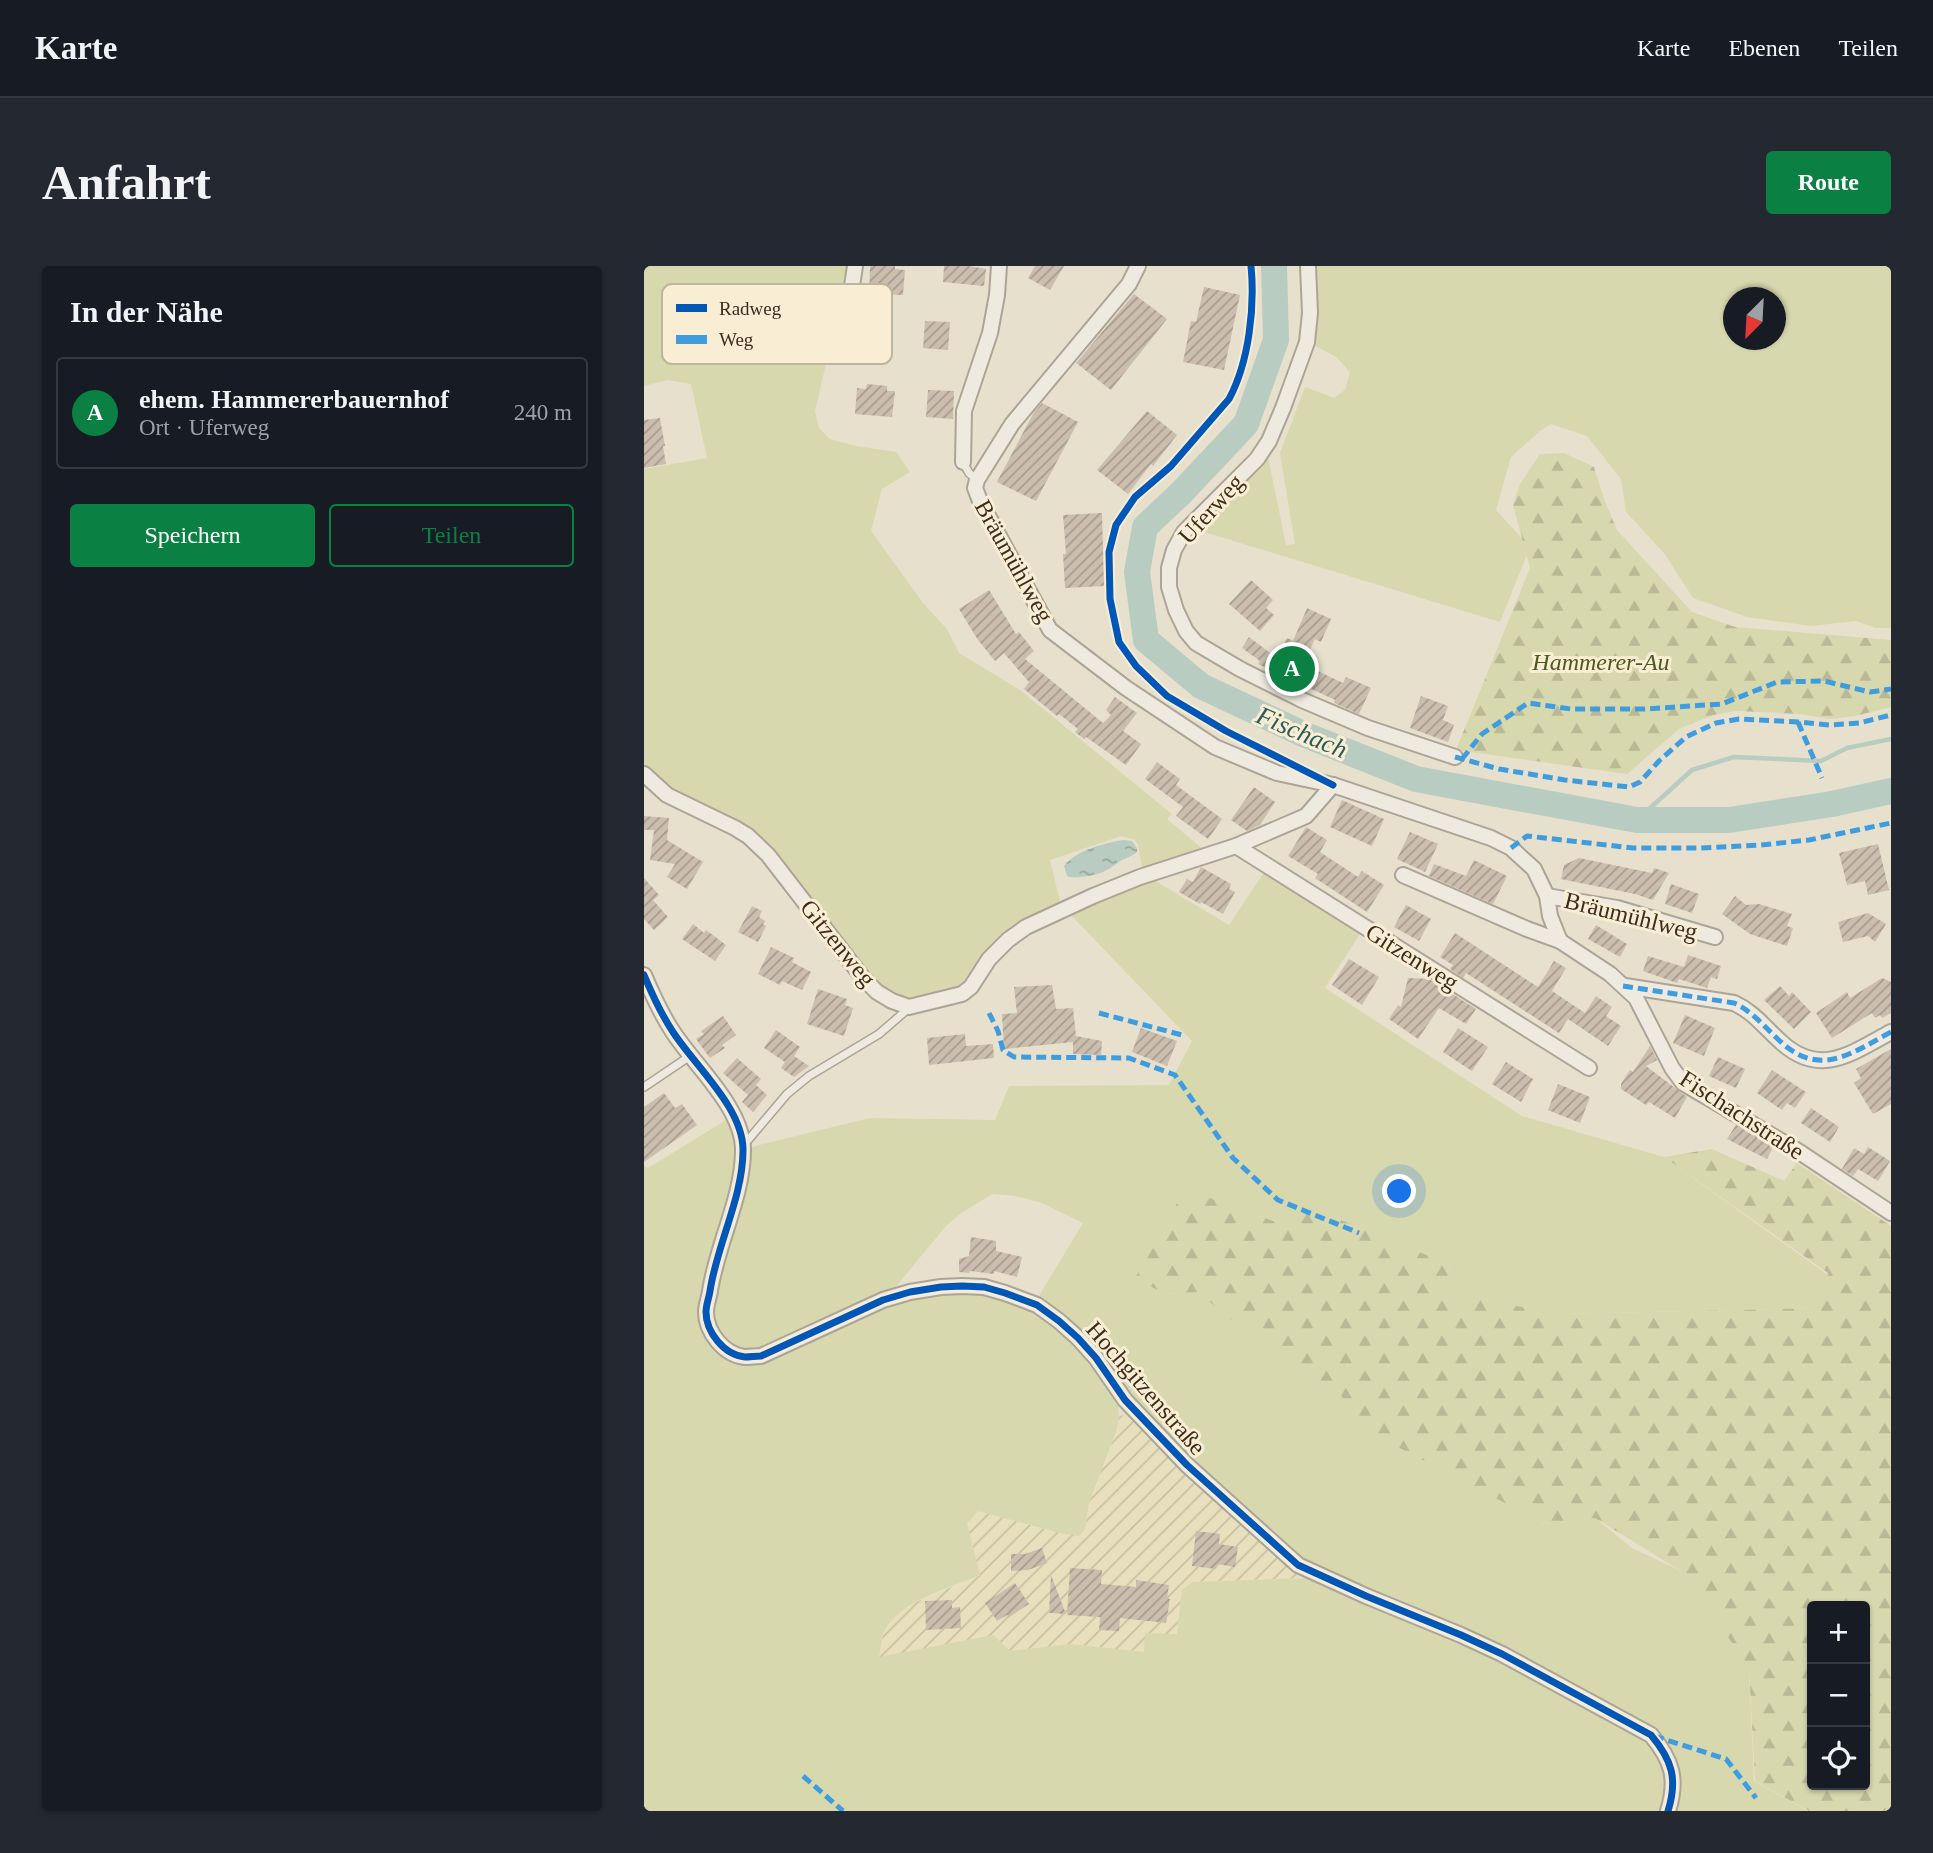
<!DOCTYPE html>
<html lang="de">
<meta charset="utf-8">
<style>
body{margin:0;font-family:Georgia,serif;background:#242831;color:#f1f3f6}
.controls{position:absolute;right:21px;bottom:21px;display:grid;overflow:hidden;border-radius:7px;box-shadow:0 2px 5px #0004}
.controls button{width:63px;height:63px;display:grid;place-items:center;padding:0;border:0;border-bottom:2px solid #363941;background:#171b24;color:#f1f3f6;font:35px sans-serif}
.compass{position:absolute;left:1079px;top:21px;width:63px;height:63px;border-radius:50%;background:#171b24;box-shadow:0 2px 5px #0004;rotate:204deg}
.you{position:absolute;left:756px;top:926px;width:24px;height:24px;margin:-18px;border:5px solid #fff;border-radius:50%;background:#1a73e8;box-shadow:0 0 0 10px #1a73e833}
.badge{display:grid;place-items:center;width:46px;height:46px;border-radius:50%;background:#0b8043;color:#fff;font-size:23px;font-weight:700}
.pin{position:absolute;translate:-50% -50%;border:4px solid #fff;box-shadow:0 2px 7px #0006}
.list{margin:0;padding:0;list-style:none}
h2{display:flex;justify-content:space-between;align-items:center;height:91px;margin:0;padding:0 28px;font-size:30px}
h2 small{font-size:23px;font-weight:400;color:#9ea1a6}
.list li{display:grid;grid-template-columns:46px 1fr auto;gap:21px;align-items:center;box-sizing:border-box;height:112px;margin:0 14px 14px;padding:0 14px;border:2px solid #363941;border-radius:7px}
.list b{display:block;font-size:26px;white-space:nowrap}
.list p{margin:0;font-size:23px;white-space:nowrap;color:#9ea1a6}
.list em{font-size:23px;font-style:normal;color:#9ea1a6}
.actions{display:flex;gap:14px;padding:21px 28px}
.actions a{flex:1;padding:16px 0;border:2px solid #0b8043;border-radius:7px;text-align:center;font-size:24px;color:#0b8043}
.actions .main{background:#0b8043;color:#fff}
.icon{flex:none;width:38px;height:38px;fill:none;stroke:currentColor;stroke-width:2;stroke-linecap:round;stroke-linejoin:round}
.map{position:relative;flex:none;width:1247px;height:1545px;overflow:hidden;border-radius:7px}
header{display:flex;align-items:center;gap:42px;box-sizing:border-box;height:98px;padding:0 35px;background:#171b24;border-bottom:2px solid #363941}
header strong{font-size:33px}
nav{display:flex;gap:38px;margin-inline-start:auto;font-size:24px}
.intro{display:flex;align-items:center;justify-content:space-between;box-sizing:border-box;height:168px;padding:0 42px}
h1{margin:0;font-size:49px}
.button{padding:18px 32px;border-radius:7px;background:#0b8043;color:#fff;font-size:24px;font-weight:700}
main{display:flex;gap:42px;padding:0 42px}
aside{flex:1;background:#171b24;border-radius:7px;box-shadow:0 2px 5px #0004}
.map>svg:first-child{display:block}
.farmland{fill:url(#farmland-furrows)}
.green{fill:#d7d8ae;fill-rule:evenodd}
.forest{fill:url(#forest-firs);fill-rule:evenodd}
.water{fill:url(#water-ripples)}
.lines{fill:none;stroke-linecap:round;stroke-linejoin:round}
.stream{stroke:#b9ccc1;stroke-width:4.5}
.river{stroke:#b9ccc1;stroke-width:26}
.building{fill:url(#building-hatch)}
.service-casing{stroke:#aca496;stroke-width:10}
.minor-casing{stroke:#aca496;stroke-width:18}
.service{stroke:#efeae0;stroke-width:7}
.minor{stroke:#efeae0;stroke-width:14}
.quiet{stroke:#3f9ddf;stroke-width:5;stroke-dasharray:10 5;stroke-linecap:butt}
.cycleway-casing{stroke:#f9eed3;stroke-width:11}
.cycleway{stroke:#0057b8;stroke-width:7}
.labels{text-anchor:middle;stroke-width:6;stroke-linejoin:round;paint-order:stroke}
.street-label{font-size:24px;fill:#3d2d1d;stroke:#f9eed3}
.park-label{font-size:24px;font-style:italic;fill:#4c5b22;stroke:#f9eed3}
.water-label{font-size:26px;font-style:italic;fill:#2b5e5b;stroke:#f9eed3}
.key{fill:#f9eed3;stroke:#c1b49c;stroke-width:2}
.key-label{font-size:19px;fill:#3d2d1d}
</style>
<header>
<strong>Karte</strong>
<nav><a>Karte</a><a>Ebenen</a><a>Teilen</a></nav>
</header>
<div class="intro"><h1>Anfahrt</h1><a class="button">Route</a></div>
<main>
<aside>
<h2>In der Nähe<small></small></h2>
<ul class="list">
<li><span class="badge">A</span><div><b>ehem. Hammererbauernhof</b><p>Ort · Uferweg</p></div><em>240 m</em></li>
</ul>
<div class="actions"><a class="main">Speichern</a><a>Teilen</a></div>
</aside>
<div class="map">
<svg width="1247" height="1545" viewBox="0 0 1247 1545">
<defs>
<pattern id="farmland-furrows" width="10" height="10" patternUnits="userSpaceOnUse" patternTransform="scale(1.75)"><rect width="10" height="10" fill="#e8e0bc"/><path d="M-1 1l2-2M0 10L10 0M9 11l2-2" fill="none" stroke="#c8c0a1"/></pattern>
<pattern id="forest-firs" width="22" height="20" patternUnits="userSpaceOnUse" patternTransform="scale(1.75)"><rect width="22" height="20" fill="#d7d8ae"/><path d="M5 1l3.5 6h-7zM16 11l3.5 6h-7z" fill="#b9ba95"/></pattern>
<pattern id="water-ripples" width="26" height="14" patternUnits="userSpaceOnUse" patternTransform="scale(1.75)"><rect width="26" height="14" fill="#b9ccc1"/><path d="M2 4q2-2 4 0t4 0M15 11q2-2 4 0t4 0" fill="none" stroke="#98a69c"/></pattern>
<pattern id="building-hatch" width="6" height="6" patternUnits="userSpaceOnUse" patternTransform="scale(1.75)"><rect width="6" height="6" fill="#ccbeae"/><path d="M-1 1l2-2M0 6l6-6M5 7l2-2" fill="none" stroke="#a79b8d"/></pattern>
</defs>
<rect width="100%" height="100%" fill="#e7e0cd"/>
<path class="farmland" d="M495,1145L668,1303L665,1312L548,1316L543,1318L538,1324L533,1368L500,1386L427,1378L366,1385L235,1392L239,1367L251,1351L265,1339L336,1309L323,1258L334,1245L420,1268L435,1269L441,1263L445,1237L473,1163L475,1150Z"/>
<g class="green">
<path d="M0,0H205L193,77L185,85L171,145L175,162L186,173L212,180L252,186L266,206L238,223L227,265L279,337L303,363L315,387L376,424L528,548L523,553L560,584L499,606L494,579L491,574L477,570L406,594L416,636L368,661L347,678L328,710L312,724L259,735L229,718L121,578L30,530L0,502V203L63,192L47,118L23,114L0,120Z"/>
<path d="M669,0H1247V362H1232L1212,355L1167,360L1103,351L1049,332L1020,287L982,246L977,213L943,170L907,158L896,165L867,191L852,244L886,281L856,356L547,262L623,186L642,279L651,278L636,187L661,121L690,132L701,124L706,106L692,91L670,79L672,32ZM1090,32H1132V74H1090Z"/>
<path d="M622,603L718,665L681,722L878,850L1020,891L1184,1009L1176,1042L913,1048L800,1025L807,999L638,958L541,923L521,1028L554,1026L629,1089L696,1126L900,1258L951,1252L988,1282L1037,1305L1105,1401L1110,1515L1164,1545H1026L1029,1536L1009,1469L662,1300L545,1198L392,1035L439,957L398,937L372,930L348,928L316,948L302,960L245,1029L122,1081C91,1088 73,1075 68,1044L105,883L111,880L226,852L351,854L365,820L525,819L548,775L424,646L508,613L585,659Z"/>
<path d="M87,851L95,896L64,1063L96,1092L249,1035L295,1024L351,1026L396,1046L447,1093L470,1127L474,1137L475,1150L473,1163L445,1237L441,1263L435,1270L420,1268L334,1245L323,1258L336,1309C305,1322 258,1334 241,1364C237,1372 237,1383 235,1391L349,1369L366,1385L427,1378L500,1386L501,1367L533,1368L538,1324L548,1316L665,1312L676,1314L817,1373L1007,1475L1023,1504L1020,1545H0V900L4,902Z"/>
</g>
<g class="forest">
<path d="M920,187L950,201L960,233L973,264L1048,346L1091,361L1247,374V441L1211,450L1186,453L1155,448L1092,445L1069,449L1035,463L983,508L812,484L886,302L869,239L876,218L896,188Z"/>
<path d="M1068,883L1140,915L1153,897L1247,960V1545H1165L1111,1515L1105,1401L1037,1305L951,1252L901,1258L710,1158L696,1126L629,1089L554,1026L521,1028L491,1012L541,923L638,958L670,943L807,999L800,1025L913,1048L1176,1042L1184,1007L1020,891ZM1168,1340H1221V1519H1168Z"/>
</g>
<path class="water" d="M480,574L488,575L493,582V586C488,590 483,592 478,594C473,597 469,601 463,604C452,610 437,612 424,611L422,607L420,600C430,585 463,576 480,574Z"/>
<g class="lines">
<path class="stream" d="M993,554L1048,504L1090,491L1177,495L1203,482L1247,473"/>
<path class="river" d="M630,0L632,74L602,158L537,227L501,261L493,306L502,374L557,420L659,468L772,513L993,554H1085L1188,538L1247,525"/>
</g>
<g class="building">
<path d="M226,0H251V3L261,4L259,29L239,28V34L225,33Z"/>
<path d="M300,0H324L342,3L340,20L299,16Z"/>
<path d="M391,0H420L406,24L384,12Z"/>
<path d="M560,21L596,29L580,104L539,96L547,55L552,56Z"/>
<path d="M490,28L523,53L467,124L432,97Z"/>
<path d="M281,55L306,56L304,84L279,82Z"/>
<path d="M223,118L243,120V125H251L248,151L211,148L213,122L222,123Z"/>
<path d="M284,124L310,125L309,153L282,151Z"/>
<path d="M398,137L434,156L392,235L353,216L389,148Z"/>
<path d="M503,145L533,169L509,200L507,198L484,228L453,204Z"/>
<path d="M16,152L21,180H19L22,198L0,202V154Z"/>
<path d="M458,247L460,320L421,322L419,288H422L419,249Z"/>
<path d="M607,314L629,334L622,342L630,349L616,365L585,338Z"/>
<path d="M345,324L372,368L375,366L390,385L381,393L459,457L467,449L462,444L471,431L493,447L479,465L497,478L482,499L442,471L440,473L431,466L434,463L415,448L413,450L380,423L385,416L360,387L351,395L334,374L315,343Z"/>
<path d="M663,342L687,353L677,376L671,373L659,398L699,417L702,411L727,422L715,448L690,437L691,434L614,398L616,395L598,382L605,371L633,392L643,372L649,375Z"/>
<path d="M777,430L804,440L799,454L810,459L804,476L766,462Z"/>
<path d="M513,496L536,513L532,519L578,553L564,573L532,550L539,541L501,513Z"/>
<path d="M610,521L631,536L616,559L603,565L587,554Z"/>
<path d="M698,534L740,553L728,580L686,561Z"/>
<path d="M0,550L25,552L23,574L59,596L43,623L23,611L31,598L6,594L10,564H0Z"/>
<path d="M662,561L683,574L676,586L714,611L718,605L740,619L723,646L671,612L674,608L644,590Z"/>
<path d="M766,566L794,578L781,606L753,593Z"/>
<path d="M1234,578L1245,624L1224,629L1221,615L1203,619L1195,587Z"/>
<path d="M935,592L1008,607L1010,602L1025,607L1009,634L991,628L917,613L920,599Z"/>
<path d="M830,594L863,610L849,638L785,610L790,598L822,610Z"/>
<path d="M557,601L587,618L585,623L591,626L579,648L557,636L556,638L535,626L543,613L549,616Z"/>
<path d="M0,612L15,629L9,634L24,651L10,664L0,653Z"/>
<path d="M1027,618L1055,628L1048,647L1021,638Z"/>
<path d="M1091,630L1102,639L1115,638L1148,648L1143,660L1149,662L1143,680L1106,668L1078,648Z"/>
<path d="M762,639L787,653L775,675L750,661Z"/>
<path d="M108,640L118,645L115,651L121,655L119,658L122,660L114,676L94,666Z"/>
<path d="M1224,647L1242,658L1231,676L1224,670L1199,676L1194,656Z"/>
<path d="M49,658L60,667L62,664L82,679L71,695L38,673Z"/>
<path d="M952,659L983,678L976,691L944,673Z"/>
<path d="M811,667L894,721L910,695L922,702L908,725L941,747L952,730L968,741L962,750L977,760L964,780L924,753L915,767L822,707L819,712L806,703L809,699L796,691Z"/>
<path d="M127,681L150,692L148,696L167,706L158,724L138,715L136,719L114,708Z"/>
<path d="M1044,689L1077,700L1073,713L1067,711L1063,722L1035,713L1033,717L999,705L1004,690L1040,701Z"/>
<path d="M705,693L735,711L718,739L688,719Z"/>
<path d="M764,712L785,713L832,743L822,758L795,742L774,773L745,753L754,739L757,741Z"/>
<path d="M1238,712L1247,716V747L1238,752L1236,749L1231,752L1228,747L1188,772L1172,747L1203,726L1206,732Z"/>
<path d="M408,719L412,743L429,742L432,770L458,775L457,789L429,788V776L360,783L358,748L373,747L370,721Z"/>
<path d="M1136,720L1145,730L1148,726L1167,746L1150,763L1120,734Z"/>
<path d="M174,723L203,733L201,739L209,742L200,770L163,758Z"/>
<path d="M1041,749L1071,762L1060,790L1029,777Z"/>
<path d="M79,750L92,769L78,779L81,782L66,792L52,773L60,768L57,765Z"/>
<path d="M497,762L533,775L523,800L488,786Z"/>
<path d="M814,762L844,781L828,805L799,786Z"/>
<path d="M132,764L156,781L150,790L165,800L150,811L137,802L141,796L120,782Z"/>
<path d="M321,768L322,780L349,778L350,792L285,799L283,772Z"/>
<path d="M1006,780L1013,794L1002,800L1043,831L1031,852L1005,836L1002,839L977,823V818L986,804L989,806Z"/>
<path d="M1247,783V838L1229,848L1210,817L1217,812L1212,803Z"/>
<path d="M1074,791L1101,803L1092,822L1065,810Z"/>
<path d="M93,792L117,813L112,819L123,829L109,846L98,836L104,829L79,807Z"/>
<path d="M862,796L889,813L877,836L848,818Z"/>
<path d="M1128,804L1162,826L1151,842L1143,837L1138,844L1113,827Z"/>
<path d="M914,818L946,831L936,857L904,844Z"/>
<path d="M20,827L31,842L38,838L53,859L0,896V841Z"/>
<path d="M1167,842L1195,861L1186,876L1157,857Z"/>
<path d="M1092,859L1129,881L1123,893L1083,873Z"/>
<path d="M1224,881L1246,895L1234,915L1214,903L1209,910L1198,903L1210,882L1220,888Z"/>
<path d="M327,971L352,975V985L378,991L373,1011L350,1005V1008L326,1005L325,1007L315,1006V993L325,990Z"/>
<path d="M552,1265L576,1268L575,1278L594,1281L591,1301L573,1298L572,1303L548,1300Z"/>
<path d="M398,1282L403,1297L384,1304L367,1305V1288H381Z"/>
<path d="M426,1302L458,1304L457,1318L492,1321V1314L525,1319L523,1332L526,1333L522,1357L476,1352L475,1365L455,1364L456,1351L423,1349Z"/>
<path d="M407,1309L422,1348L405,1347Z"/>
<path d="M371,1317L385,1338L365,1351L363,1349L353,1355L341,1337Z"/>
<path d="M308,1334V1342L316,1341L317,1362L282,1364L281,1335Z"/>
</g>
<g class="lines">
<defs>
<g id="service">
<path d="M319,196L325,207L333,214"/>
<path d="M0,821L46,790"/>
<path d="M99,880L143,828L165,810L235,768L265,742"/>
</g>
<g id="minor">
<path d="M494,0L485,18L368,158L333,214L331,222L336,235L406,364L482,422L571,481L633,507L689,519L847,572L867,582L890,603L903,630L906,650L916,675"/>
<path d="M664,0L666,47L663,76L639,142L625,175L613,193L540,266L530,284L525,302V321L532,344L542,365L552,377L596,403L658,434L724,462L811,491"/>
<path d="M202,87L204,47L211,0"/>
<path d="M319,196L320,145L346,67L353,29L355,0"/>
<path d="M0,508L23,529L91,562L104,570L124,589L219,712L233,726L248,735L265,741L318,728L327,721L345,693L364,674L382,661L449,630L496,611L592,580L662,550L689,519"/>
<path d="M592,580L945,802"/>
<path d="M759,609L883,663L916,675L966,708L992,732L1028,802L1039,817L1154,885L1247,947"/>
<path d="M903,630L973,642L1071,671"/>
<path d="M0,709C8,728 17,748 29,766C51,800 99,842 99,884C99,931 73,978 66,1025C65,1032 62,1039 62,1046C62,1066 80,1089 101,1091C106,1091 112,1090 117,1090L239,1034L266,1026L297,1021L318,1020L340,1021L361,1027L393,1039L415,1055L434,1072L452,1092L481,1134L543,1199L654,1299L722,1330L817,1369L858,1388L1007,1469C1028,1494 1034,1513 1024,1545"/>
<path d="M981,720L1090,737C1110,746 1121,762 1137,776C1176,812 1208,787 1247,766"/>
</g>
</defs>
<use href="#service" class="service-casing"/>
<use href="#minor" class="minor-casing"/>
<use href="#service" class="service"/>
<use href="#minor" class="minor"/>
<g class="quiet">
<path d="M1154,456L1178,512"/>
<path d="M811,491L855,503L921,514L985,521L996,516L1015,495L1042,471L1072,457L1095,453L1154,456L1185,459L1215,457L1247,449"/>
<path d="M818,493L838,468L884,437L927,443H1001L1078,438L1133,416L1180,415L1226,426L1247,423"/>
<path d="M867,582L883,570L989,582H1057L1117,579L1165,574L1247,557"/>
<path d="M979,720L1090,737C1110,746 1121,762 1137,776C1176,812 1208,787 1247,766"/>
<path d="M345,747L354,765L359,784L370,791L485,792L531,809L589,892L634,934L715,967"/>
<path d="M455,747L538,769"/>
<path d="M1010,1470L1082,1493L1112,1532"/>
<path d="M159,1510L199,1545"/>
</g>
<defs>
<g id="cycleway">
<path d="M607,0C611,41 605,96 585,133L527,200L491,231L472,259L465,286L466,333L475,376L492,400L523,430L582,465L689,519"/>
<path d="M0,709C8,728 17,748 29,766C51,800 99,842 99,884C99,931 73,978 66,1025C65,1032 62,1039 62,1046C62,1066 80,1089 101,1091C106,1091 112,1090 117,1090L239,1034L266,1026L297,1021L318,1020L340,1021L361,1027L393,1039L415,1055L434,1072L452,1092L481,1134L543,1199L654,1299L722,1330L817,1369L858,1388L1007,1469C1028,1494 1034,1513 1024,1545"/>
</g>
</defs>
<use href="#cycleway" class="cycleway-casing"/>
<use href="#cycleway" class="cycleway"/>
</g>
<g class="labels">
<g class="street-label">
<text transform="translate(567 243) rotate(-48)" y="8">Uferweg</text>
<text transform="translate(370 295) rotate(61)" y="8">Bräumühlweg</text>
<text transform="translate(987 650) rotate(14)" y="8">Bräumühlweg</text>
<text transform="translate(194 677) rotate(51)" y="8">Gitzenweg</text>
<text transform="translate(768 691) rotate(32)" y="8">Gitzenweg</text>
<text transform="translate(1098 849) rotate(33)" y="8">Fischachstraße</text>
<text transform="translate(502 1122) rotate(49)" y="8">Hochgitzenstraße</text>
</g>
<g class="park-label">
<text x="957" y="404">Hammerer-Au</text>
</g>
<g class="water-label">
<text transform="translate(658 466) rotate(23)" y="9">Fischach</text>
</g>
</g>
<rect x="18" y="18" width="230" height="80" rx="10" class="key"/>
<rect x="32" y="38" width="31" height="8" fill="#0057b8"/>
<rect x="32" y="69" width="31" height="9" fill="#3f9ddf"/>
<g class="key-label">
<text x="75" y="49">Radweg</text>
<text x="75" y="80">Weg</text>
</g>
</svg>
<div class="controls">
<button>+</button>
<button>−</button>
<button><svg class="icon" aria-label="locate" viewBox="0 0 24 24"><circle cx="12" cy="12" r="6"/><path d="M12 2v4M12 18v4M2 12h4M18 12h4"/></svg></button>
</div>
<svg class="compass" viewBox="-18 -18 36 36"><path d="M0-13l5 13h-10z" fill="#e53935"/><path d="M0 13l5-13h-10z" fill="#9ea1a6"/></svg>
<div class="you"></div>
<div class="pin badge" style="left:648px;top:403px">A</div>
</div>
</main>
